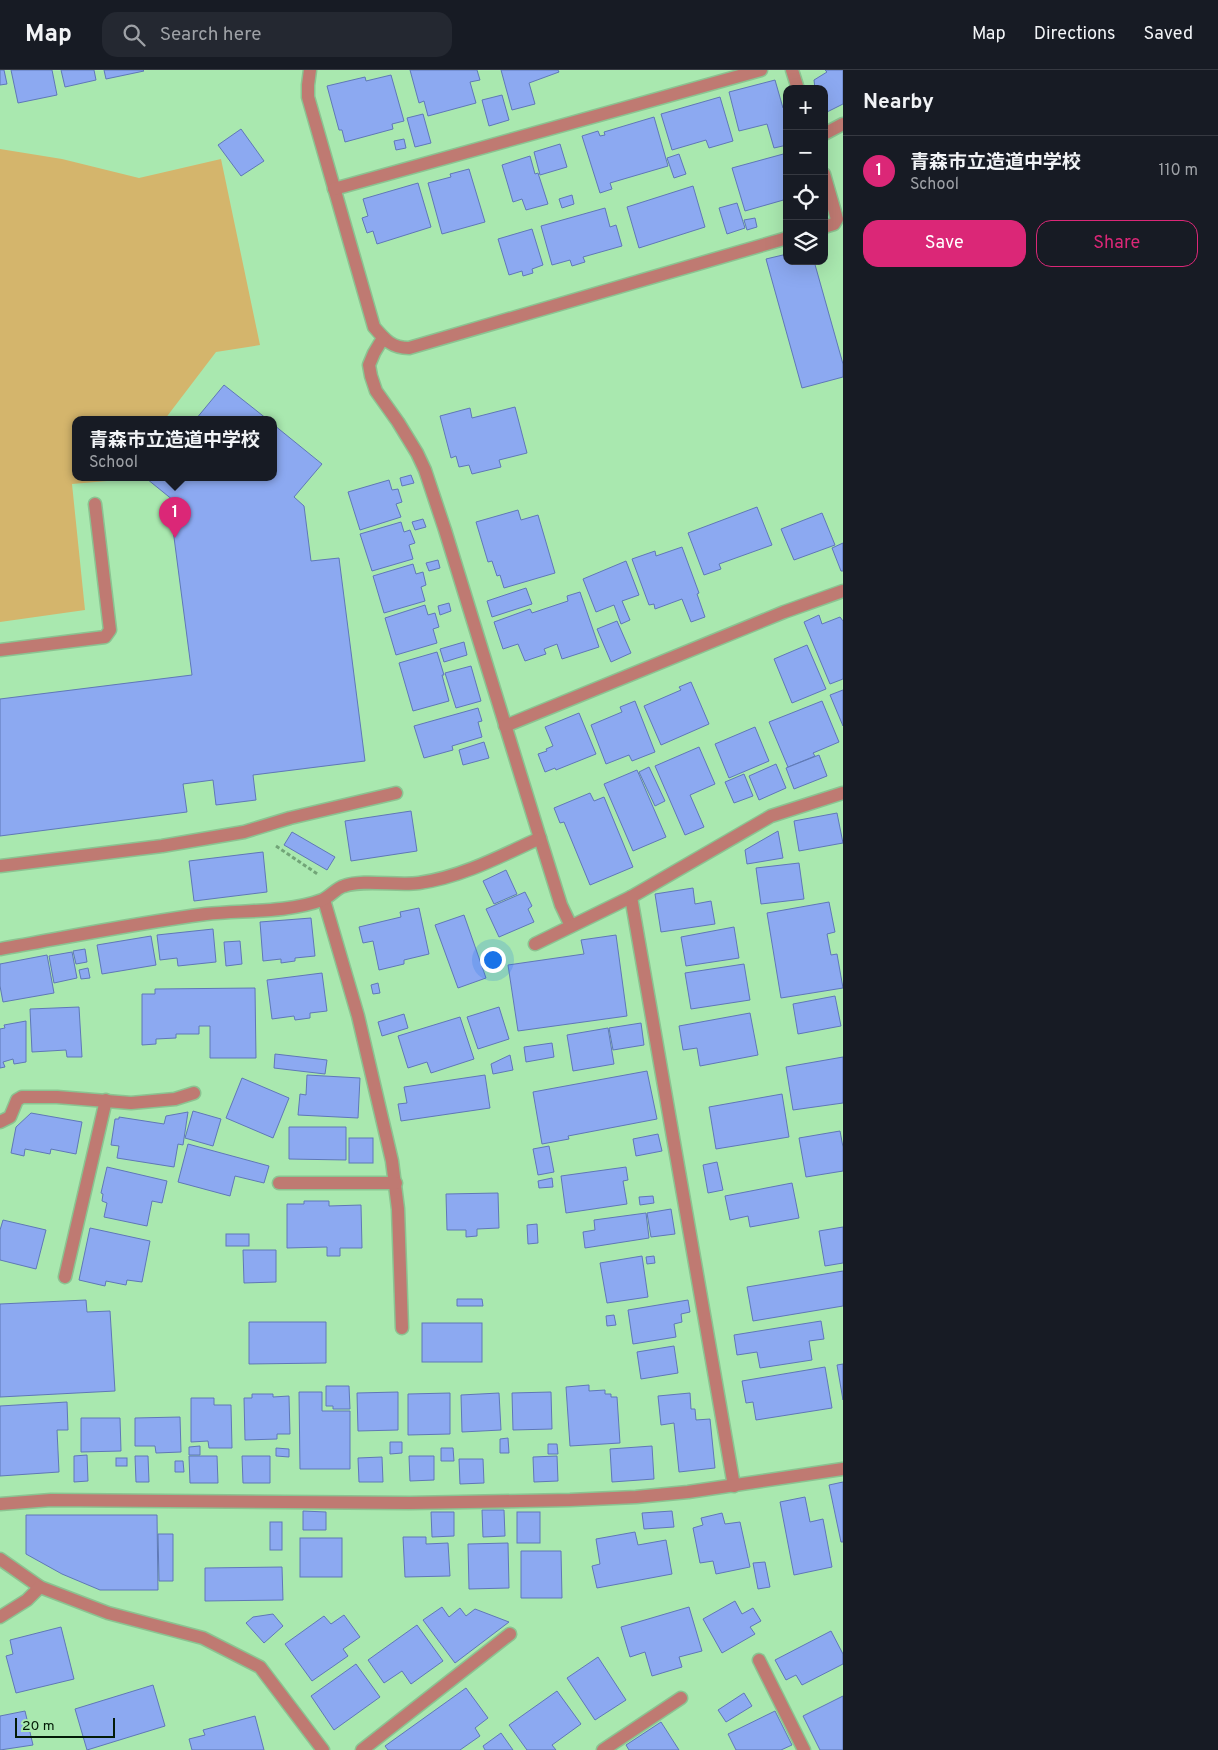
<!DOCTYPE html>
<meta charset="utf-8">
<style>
body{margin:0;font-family:Overpass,"Noto Sans JP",sans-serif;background:#242831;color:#f1f3f6}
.controls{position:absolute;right:15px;top:15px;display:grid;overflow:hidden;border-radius:10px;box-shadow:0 5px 20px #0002}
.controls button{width:45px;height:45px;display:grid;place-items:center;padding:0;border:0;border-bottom:1px solid #363941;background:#171b24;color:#f1f3f6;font:25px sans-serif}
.scale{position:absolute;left:15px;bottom:12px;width:100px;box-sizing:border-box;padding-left:5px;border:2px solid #031b07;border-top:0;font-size:14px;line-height:18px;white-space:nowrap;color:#031b07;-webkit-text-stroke:4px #a9e8af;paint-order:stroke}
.you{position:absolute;left:492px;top:889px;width:18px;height:18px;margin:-12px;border:4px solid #fff;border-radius:50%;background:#1a73e8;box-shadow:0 0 0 8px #1a73e833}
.badge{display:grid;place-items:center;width:32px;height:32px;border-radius:50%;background:#db2777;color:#fff;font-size:16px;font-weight:700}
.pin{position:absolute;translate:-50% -41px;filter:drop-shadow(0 1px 2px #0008)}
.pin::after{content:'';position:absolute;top:26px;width:18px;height:15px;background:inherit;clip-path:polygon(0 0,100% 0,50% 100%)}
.popup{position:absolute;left:72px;top:346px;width:205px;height:65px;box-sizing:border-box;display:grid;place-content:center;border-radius:10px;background:#171b24;filter:drop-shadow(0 1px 4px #0005);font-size:16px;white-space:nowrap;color:#9ea1a6}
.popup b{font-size:19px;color:#f1f3f6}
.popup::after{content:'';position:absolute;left:50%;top:100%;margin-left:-10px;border:10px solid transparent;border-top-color:#171b24}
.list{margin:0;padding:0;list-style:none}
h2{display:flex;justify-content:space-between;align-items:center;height:65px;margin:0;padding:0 20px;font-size:21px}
h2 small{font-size:16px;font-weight:400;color:#9ea1a6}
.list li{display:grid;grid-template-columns:32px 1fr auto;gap:15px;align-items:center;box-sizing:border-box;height:70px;padding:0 20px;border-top:1px solid #363941}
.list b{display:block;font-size:19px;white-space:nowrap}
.list p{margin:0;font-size:16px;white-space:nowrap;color:#9ea1a6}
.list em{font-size:16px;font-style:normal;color:#9ea1a6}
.actions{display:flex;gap:10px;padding:15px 20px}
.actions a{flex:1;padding:11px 0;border:1px solid #db2777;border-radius:15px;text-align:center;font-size:18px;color:#db2777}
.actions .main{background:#db2777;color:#fff}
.icon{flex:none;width:28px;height:28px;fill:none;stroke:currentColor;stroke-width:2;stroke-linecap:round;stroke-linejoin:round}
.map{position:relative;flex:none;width:843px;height:1680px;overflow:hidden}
header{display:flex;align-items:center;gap:30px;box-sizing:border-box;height:70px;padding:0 25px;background:#171b24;border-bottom:1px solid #363941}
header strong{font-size:24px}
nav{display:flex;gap:28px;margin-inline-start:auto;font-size:18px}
.search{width:350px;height:45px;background:#242831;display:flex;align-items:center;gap:12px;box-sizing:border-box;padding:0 18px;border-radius:15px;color:#9ea1a6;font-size:19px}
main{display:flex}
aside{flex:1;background:#171b24}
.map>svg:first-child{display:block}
.green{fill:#d4b56c}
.building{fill:#8ca9f1;stroke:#5f78b7}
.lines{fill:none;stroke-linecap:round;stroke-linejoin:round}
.lane-casing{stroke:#8bc391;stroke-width:15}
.street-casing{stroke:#8bc391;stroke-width:15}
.path{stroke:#72a578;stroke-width:3;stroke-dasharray:4 2.5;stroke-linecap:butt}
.lane{stroke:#bf7a72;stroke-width:12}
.street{stroke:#bf7a72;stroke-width:12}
</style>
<header>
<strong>Map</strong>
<div class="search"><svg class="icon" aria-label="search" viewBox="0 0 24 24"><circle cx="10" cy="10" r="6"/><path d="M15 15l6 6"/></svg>Search here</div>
<nav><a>Map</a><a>Directions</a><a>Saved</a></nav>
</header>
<main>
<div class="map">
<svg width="843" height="1680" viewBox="0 0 843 1680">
<rect width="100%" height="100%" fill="#a9e8af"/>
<path class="green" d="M0,79L62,89L139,108L221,89L260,275L216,282L165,349H76V407H122L119,410L72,414L85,540L0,552Z"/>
<g class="building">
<path d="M0,0H4L7,14L0,15Z"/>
<path d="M11,0H52L57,25L18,33Z"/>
<path d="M61,0H94L96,10L65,17Z"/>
<path d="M104,0H143L144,1L106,9Z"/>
<path d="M410,0H477L480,10L470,12L476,33L428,46L424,31L419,33Z"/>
<path d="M501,0H558L559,2L529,13L535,34L512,40Z"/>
<path d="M825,0H843V34L825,43L824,19H815L814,10L827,2Z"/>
<path d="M391,5L404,51L392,54L393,59L345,72L342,60H339L327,16L365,7L366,11Z"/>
<path d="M775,10L783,38L787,36V75L774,78L767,54L739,61L729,22Z"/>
<path d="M502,25L509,50L489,56L482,30Z"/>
<path d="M720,27L733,71L709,78L706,70L672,80L661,44Z"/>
<path d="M423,44L431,73L415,77L407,48Z"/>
<path d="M654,47L668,96L610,113L612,119L600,123L582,66L598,61L600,66L605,65L604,62Z"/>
<path d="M241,59L264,91L241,106L218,75Z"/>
<path d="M404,69L406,78L396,80L394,71Z"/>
<path d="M560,74L567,97L540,105L534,82Z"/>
<path d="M787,83V129L745,141L732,98Z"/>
<path d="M679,84L686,104L674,108L667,88Z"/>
<path d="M530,86L535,104L538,103L548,134L526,140L522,129L513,132L502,95Z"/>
<path d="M469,99L485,152L442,164L428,113L451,107L450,104Z"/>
<path d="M418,113L431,157L377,174L373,161L367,163L362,148L368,146L363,129Z"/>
<path d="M693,116L705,157L639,178L627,137Z"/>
<path d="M572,125L574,134L562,138L559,129Z"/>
<path d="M737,133L745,158L727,164L719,138Z"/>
<path d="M605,138L610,157L616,155L622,176L583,187L585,192L572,196L570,190L552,195L541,156Z"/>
<path d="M755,148L757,157L747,160L744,150Z"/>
<path d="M532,159L543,195L532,199L533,203L523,206L522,201L509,205L498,169Z"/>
<path d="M787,184V191H814L843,294V307L802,318L766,189Z"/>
<path d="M224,315L267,349H196Z"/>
<path d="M515,337L527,383L499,390L501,397L472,404L469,395L459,397L456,386L451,388L440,346L470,338L472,348Z"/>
<path d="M274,355L322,394L294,427L304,436L311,491L339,488L365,691L253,705L256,730L216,735L213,710L183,714L187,742L0,766V629L192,605L172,452L184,439L147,409L149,407H274Z"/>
<path d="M411,405L414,413L402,416L400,408Z"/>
<path d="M389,410L392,420L398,419L402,432L396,434L401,447L360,460L348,422Z"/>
<path d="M757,437L772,475L719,494L721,499L704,505L688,463Z"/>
<path d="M518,440L521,450L538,445L555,503L504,518L500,505L497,506L492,491L488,492L476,452Z"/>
<path d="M822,443L835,475L794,490L781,459Z"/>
<path d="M423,449L426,457L415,460L412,452Z"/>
<path d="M401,452L404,462L410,460L415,473L409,475L413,489L372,501L360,464Z"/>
<path d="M843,473V501H841L832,478Z"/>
<path d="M682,477L699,523L697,524L705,547L691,552L682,529L655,539L654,534L649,535L632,489L655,481L656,486Z"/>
<path d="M438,490L440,498L429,501L426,493Z"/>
<path d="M626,491L639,525L622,531L630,550L621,554L614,535L596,542L583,509Z"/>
<path d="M413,494L416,504L423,502L426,515L421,517L425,531L384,543L373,506Z"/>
<path d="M526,518L532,534L492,547L487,531Z"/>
<path d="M580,522L599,577L562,589L557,574L544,579L546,584L525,591L518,574L503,579L494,552L530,539L532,543L568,531L567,526Z"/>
<path d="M449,533L451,541L440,545L438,536Z"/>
<path d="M425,535L428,545L435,543L439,557L433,559L437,573L396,585L385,548Z"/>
<path d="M819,545L822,554L840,547L843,551V609L830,614L804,552Z"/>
<path d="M617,551L631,583L611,592L597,559Z"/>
<path d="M464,572L467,585L444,592L440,579Z"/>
<path d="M807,575L826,619L792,633L774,589Z"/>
<path d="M437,582L444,605H442L449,631L413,641L399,593Z"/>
<path d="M471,596L481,631L456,638L445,603Z"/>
<path d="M691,612L709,654L661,675L644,636L681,620L679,617Z"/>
<path d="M843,620V656L830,625Z"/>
<path d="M635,631L655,682L632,691L629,685L606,694L591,655L622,642L620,637Z"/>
<path d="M822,631L839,672L813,683L815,686L788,697L769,652Z"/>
<path d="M478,638L482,651L478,652L482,667L452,676L453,680L424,688L414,656Z"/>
<path d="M579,643L596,684L556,700L555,698L545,702L538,684L547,681L546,679L553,676L545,657Z"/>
<path d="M755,657L769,691L729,708L715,674Z"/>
<path d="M484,672L489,688L463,695L459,680Z"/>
<path d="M699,677L715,714L690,725L704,757L685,765L655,696Z"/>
<path d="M819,685L827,706L794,719L786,698Z"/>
<path d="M776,694L786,718L759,730L749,706Z"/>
<path d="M649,697L665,731L655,736L639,702Z"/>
<path d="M637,700L666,767L633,781L604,714Z"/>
<path d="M744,704L753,726L734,733L725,712Z"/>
<path d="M590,723L594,731L604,727L633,797L590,815L564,752L560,753L554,738Z"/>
<path d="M411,741L417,781L351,791L345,751Z"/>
<path d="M837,743L843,773L799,781L794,751Z"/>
<path d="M778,761L783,788L747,794L745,780Z"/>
<path d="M292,762L335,787L327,800L284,775Z"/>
<path d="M263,782L267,822L194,831L189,791Z"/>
<path d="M799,793L804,829L761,834L756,798Z"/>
<path d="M506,800L517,824L494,834L483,811Z"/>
<path d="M693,818L695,834L711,831L715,854L661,862L655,824Z"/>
<path d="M525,822L532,836L528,839L534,852L499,867L486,839Z"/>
<path d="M829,832L835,862L827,864L831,885L837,884L843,918L781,928L767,843Z"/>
<path d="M419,838L429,884L404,890V894L379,900L373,871L363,873L359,857L401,847L400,842Z"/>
<path d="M464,845L486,908L458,918L435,855Z"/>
<path d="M311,848L315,886L295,888V891L281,893V889L263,891L260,852Z"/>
<path d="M734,857L739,888L686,896L681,867Z"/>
<path d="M213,859L216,892L178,896L177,888L160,890L157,865Z"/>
<path d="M616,865L627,946L518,961L508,895L584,884L581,870Z"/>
<path d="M151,866L156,895L102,904L97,875Z"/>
<path d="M240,871L242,894L226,896L224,872Z"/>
<path d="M85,879L87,892L76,894L73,881Z"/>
<path d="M72,882L77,908L54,913L49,886Z"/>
<path d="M47,885L54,923L3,932L0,916V894Z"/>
<path d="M744,894L750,930L691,939L685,903Z"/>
<path d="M88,898L90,908L81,909L79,900Z"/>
<path d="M322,903L327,941L310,943V948L295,950L294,946L272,949L267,910Z"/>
<path d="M378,913L380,923L373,924L371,915Z"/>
<path d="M255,918L256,988H210V956H199V964H176V968L156,969V974L142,975V924H155V919Z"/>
<path d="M835,926L841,956L798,964L793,934Z"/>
<path d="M79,937L82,987H67L66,980L32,982L30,939Z"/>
<path d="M499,937L509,969L478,979L467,947Z"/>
<path d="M750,943L758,985L700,996L697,978L683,980L679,956Z"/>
<path d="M404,944L408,958L382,966L378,952Z"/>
<path d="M460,947L474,989L431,1003L427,992L408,998L398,966Z"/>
<path d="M26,951V992L14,994L13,989L3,992L5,997L0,998V959L5,958L4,955Z"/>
<path d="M641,953L644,975L613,980L609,958Z"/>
<path d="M608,958L614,994L573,1001L567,965Z"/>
<path d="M552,973L554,987L526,992L524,977Z"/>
<path d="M275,984L327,990L325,1004L274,998Z"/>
<path d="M510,985L513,1000L493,1004L491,994Z"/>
<path d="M843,987V1033L793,1040L786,997Z"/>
<path d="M647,1001L657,1049L568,1066L569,1069L542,1074L533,1022Z"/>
<path d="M307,1005L360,1008L358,1048L298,1045L300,1024L306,1025Z"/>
<path d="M485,1005L490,1038L401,1051L398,1034L407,1033L404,1017Z"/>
<path d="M242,1008L289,1028L273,1068L226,1048Z"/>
<path d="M782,1024L789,1067L716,1079L709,1037Z"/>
<path d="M193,1041L221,1049L213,1076L185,1068Z"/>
<path d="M188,1042L183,1075L178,1074L174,1097L117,1088L119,1076L111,1075L115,1049H119V1047L164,1054L166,1046Z"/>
<path d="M31,1043L82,1052L76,1084L51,1079L50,1084L25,1079L24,1086L11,1083L16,1057Z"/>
<path d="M289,1057H346V1090L289,1089Z"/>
<path d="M840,1061L843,1077V1101L806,1107L799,1068Z"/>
<path d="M658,1064L662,1081L636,1086L633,1069Z"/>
<rect x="349" y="1068" width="24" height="25"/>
<path d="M188,1074L269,1096L264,1113L235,1106L230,1126L178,1112Z"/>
<path d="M549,1076L554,1102L538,1105L533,1079Z"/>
<path d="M717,1092L723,1120L708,1123L703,1095Z"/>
<path d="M107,1097L167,1111L162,1133L152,1131L147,1156L104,1147L107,1133L102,1131L103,1124L101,1123Z"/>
<path d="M626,1097L628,1110L623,1111L627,1134L566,1143L561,1106Z"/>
<path d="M552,1108L553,1117L539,1118L538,1111Z"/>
<path d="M792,1113L799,1148L750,1157L748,1146L730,1150L725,1126Z"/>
<path d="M498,1123L499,1158L477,1159V1166L466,1167V1160H447L446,1124Z"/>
<path d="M653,1126L654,1133L640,1135L639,1127Z"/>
<path d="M304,1131H329V1136L361,1135L362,1178H340V1186H327V1177L287,1178V1134H304Z"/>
<path d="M671,1139L675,1164L651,1167L647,1143Z"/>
<path d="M646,1143L649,1168L585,1178L583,1162L595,1160L594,1150Z"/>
<path d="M3,1150L46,1160L36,1199L0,1190V1160Z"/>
<path d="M537,1154L538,1173L528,1174L527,1155Z"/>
<path d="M843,1157V1193L825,1196L819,1161Z"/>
<path d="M90,1158L150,1171L142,1212L127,1210L126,1215L106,1211L105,1216L79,1210Z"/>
<rect x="226" y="1164" width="23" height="12"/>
<path d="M243,1180H276V1212L244,1213Z"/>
<path d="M642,1186L648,1227L607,1233L600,1193Z"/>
<path d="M654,1186L655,1193L647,1194L646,1187Z"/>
<path d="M843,1201V1236L753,1251L747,1217Z"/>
<path d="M457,1229H482L483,1236H457Z"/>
<path d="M86,1230L87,1242L110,1241L115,1321L0,1327V1234Z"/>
<path d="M688,1230L690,1242L681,1244L682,1252L674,1254L676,1267L633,1274L628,1240Z"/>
<path d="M614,1245L616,1255L607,1256L606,1246Z"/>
<path d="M821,1251L824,1269L809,1271L812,1290L760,1298L757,1282L737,1285L734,1265Z"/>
<path d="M249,1252H326V1293L249,1294Z"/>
<rect x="422" y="1253" width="60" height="39"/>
<path d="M674,1276L678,1303L641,1309L637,1282Z"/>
<path d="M843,1294V1330L837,1295Z"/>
<path d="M825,1297L832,1338L756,1350L753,1332L746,1333L742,1311Z"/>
<path d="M589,1315V1321L605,1320V1324H611V1327H617L620,1373L570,1376L566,1317Z"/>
<path d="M326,1316H349L350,1339H333V1336H326Z"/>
<path d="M299,1322H322V1341H350V1399H300Z"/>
<path d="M398,1322V1360L358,1361L357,1323Z"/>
<path d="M551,1322L552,1359L513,1360L512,1323Z"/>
<path d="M450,1323V1364L408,1365V1324Z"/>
<path d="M499,1323L501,1360L462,1362L461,1325Z"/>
<path d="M690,1323L691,1339H695L696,1350L710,1349L715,1398L679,1402L674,1353L661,1355L658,1326Z"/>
<path d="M252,1324H273V1327L289,1326L290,1364H277V1369L245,1370L244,1328H252Z"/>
<path d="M191,1328H214V1335H231L232,1378H209L208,1371L191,1372Z"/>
<path d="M67,1332L68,1360H57L59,1402L0,1406V1336Z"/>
<path d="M180,1347L181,1382L156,1383L155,1376H135V1348Z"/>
<path d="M81,1348H120L121,1381L81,1382Z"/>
<path d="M508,1368L509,1383H500V1369Z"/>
<path d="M390,1372H402V1383L390,1384Z"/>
<path d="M548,1374H557L558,1384H548Z"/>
<path d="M200,1376V1385H189V1377Z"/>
<path d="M652,1376L654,1409L612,1412L610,1379Z"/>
<path d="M276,1378L289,1379V1387L276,1386Z"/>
<path d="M441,1378H453L454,1391H441Z"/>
<path d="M87,1385L88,1411L74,1412V1386Z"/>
<path d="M135,1386H148L149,1412H136Z"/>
<path d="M189,1386H217L218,1413H190Z"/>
<path d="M242,1386H270V1413H243Z"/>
<path d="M409,1386H434V1410L410,1411Z"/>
<path d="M557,1386L558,1411L534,1412L533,1387Z"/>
<path d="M382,1387L383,1412H359L358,1388Z"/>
<rect x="116" y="1388" width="11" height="8"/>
<path d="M459,1389H483L484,1413L460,1414Z"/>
<path d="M175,1391H183L184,1402H175Z"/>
<path d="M843,1412V1472H841L829,1415Z"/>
<path d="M805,1427L810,1452L823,1449L832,1497L794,1505L780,1432Z"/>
<path d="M482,1440H504L505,1466L483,1467Z"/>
<path d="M303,1441L326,1442V1460H303Z"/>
<path d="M672,1441L674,1457L644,1459L642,1443Z"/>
<path d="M431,1442H454V1466L432,1467Z"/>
<rect x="517" y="1442" width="23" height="31"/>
<path d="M722,1443L725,1454L740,1452L750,1497L716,1504L713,1491L700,1493L693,1458L703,1455L701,1448Z"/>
<path d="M26,1445H157L158,1520H100L62,1504L26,1484Z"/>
<rect x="270" y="1452" width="12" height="28"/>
<path d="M635,1462L638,1475L666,1470L672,1504L597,1518L592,1496L600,1494L596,1469Z"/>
<path d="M158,1464H173V1511H159Z"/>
<path d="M403,1467H426V1474L448,1473L450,1506L405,1507Z"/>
<rect x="300" y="1468" width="42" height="39"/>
<path d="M508,1473L509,1518L469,1519L468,1474Z"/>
<path d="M521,1481H561L562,1528H521Z"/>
<path d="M765,1492L770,1517L758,1519L753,1493Z"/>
<path d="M282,1497L283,1530L205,1531V1498Z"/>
<path d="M735,1531L742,1544L753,1538L761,1551L750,1557L755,1564L722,1583L703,1549Z"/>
<path d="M442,1537L449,1547L460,1538L466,1546L475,1539L509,1552L455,1593L423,1550Z"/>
<path d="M689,1537L702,1581L679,1587L682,1597L652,1606L645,1582L630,1587L621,1557Z"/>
<path d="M273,1544L283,1556L264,1573L246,1553L253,1547Z"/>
<path d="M344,1545L360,1567L343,1579L348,1586L312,1611L285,1574L324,1546L331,1554Z"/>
<path d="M417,1555L443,1591L411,1614L402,1601L384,1613L368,1590Z"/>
<path d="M61,1557L74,1609L16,1623L6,1586L13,1584L10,1570Z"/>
<path d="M831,1561L843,1584V1594L802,1615L796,1605L786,1610L775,1590Z"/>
<path d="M598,1587L626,1630L595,1650L567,1608Z"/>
<path d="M356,1594L380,1627L334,1660L311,1626Z"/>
<path d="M153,1615L165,1656L87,1680L75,1639Z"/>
<path d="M466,1618L488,1648L475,1658L480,1666L460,1680H388L385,1676Z"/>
<path d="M557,1621L581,1654L552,1675L556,1680H527L509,1655Z"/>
<path d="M744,1623L752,1636L726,1652L718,1640Z"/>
<path d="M843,1626V1680H820L803,1646Z"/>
<path d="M25,1641L33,1675L0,1680V1646Z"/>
<path d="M775,1641L792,1675L781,1680H736L728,1664Z"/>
<path d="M255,1646L264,1680H192L189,1669L205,1665L203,1660Z"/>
<path d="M661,1652L679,1680H629L626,1675Z"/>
<path d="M501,1663L513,1680H485L483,1676Z"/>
</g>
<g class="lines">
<defs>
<g id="lane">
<path d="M0,580L105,567L110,560L95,434"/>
<path d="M0,796L162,776L244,762L290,748L396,723"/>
<path d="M0,1052L10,1047L17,1030L22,1027H57L131,1033L175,1029L194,1023"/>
<path d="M65,1207L106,1030"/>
<path d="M759,1590L804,1680"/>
<path d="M362,1680L510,1564"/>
</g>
<g id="street">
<path d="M310,0L308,15V27L374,257C385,270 392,278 409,278L787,168"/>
<path d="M792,0L798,19"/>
<path d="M824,64L843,54"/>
<path d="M824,104L837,149L834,154L824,157"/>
<path d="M334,119L761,0"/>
<path d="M383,268L374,283L369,295L371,306L376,321L398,352L417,383L425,400L445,460L540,768L561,835L571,856"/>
<path d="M505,656L784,542L843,521"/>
<path d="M631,827L734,1416"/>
<path d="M324,830L358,946L392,1091L398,1139L402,1258"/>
<path d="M535,874L631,827L771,746L843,723"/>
<path d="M0,879C68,867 137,853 206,844C243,840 287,843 322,830C330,827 336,818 344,816C363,809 398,816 419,813C462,807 501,786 540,768"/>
<path d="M279,1113H396"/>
<path d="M0,1434L51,1430L410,1433L570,1430L636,1427L688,1422L843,1399"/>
<path d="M0,1489L40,1517L108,1543L203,1568L260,1597L323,1680"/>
<path d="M0,1547L27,1530L40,1517"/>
<path d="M603,1680L681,1628"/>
</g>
</defs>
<use href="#lane" class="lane-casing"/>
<use href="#street" class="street-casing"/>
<path class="path" d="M276,776L319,805"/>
<use href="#lane" class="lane"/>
<use href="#street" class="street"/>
</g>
</svg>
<div class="controls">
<button>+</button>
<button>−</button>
<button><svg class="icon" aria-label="locate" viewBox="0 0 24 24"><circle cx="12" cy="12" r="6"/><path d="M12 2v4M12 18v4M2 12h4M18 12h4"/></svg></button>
<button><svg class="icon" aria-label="layers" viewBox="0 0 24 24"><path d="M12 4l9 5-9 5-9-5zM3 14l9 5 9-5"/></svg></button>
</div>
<div class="scale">20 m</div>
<div class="you"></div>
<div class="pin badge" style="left:175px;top:468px">1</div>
<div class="popup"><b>青森市立造道中学校</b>School</div>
</div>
<aside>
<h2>Nearby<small></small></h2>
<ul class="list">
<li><span class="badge">1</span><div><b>青森市立造道中学校</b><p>School</p></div><em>110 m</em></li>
</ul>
<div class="actions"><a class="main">Save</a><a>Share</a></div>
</aside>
</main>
